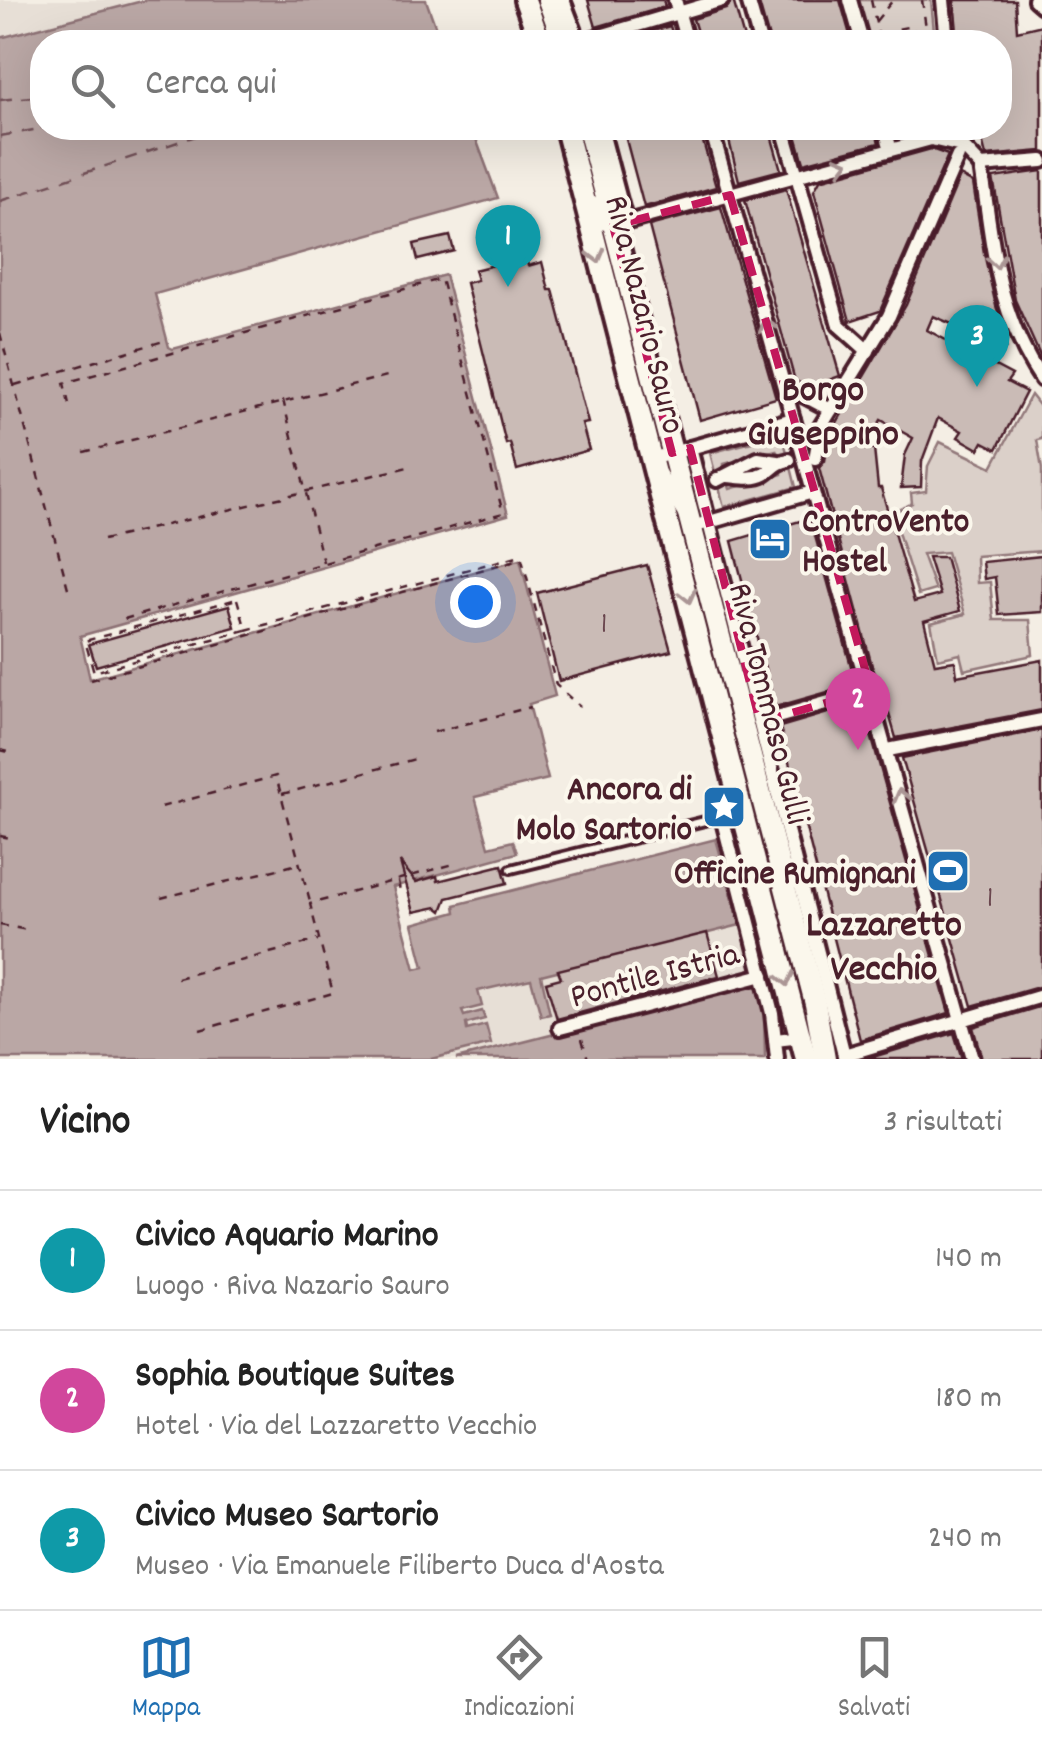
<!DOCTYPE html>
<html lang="it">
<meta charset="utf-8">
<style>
body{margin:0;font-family:Dekko,sans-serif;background:#f6f6f6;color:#222}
.you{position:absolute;left:475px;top:602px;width:35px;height:35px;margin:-25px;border:8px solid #fff;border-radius:50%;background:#1a73e8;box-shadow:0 0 0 15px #1a73e833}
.badge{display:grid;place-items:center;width:65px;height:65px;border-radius:50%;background:#1f6fb2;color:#fff;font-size:32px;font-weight:700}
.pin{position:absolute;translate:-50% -82px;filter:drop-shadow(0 2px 5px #0008)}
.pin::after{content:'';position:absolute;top:52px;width:35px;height:30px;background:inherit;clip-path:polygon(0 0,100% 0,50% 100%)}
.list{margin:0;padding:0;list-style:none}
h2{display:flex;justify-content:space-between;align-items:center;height:130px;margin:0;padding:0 40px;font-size:42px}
h2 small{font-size:32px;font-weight:400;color:#767676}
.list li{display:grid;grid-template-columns:65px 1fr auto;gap:30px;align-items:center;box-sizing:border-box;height:140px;padding:0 40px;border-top:2px solid #e0e0e0}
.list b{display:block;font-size:38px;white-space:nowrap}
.list p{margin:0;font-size:32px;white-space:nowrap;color:#767676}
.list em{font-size:32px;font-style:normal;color:#767676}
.icon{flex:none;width:55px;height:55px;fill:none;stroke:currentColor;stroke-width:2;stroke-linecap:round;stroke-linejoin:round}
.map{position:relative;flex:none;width:1042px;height:1059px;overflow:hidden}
.search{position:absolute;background:#fff;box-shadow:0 10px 40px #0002;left:30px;right:30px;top:30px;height:110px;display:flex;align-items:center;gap:25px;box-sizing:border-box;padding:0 35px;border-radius:40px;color:#767676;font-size:38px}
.sheet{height:550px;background:#fff}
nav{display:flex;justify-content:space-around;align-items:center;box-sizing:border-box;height:140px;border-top:2px solid #e0e0e0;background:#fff;font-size:28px;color:#767676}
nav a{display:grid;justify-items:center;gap:5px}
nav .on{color:#1f6fb2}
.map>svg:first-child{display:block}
.built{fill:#e7dfd6}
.green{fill:#dbd0c9;stroke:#92787a;stroke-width:2.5}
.water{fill:#baa7a5;stroke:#8d7174;stroke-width:2.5}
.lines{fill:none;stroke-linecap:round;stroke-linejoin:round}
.ferry{stroke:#714f56;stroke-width:2.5;stroke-dasharray:12 10;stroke-linecap:butt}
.building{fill:#cabbb6;stroke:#4a1f2b;stroke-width:2.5}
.lane-casing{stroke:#4a1f2b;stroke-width:14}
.street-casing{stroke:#4a1f2b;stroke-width:20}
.primary-casing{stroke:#4a1f2b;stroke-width:28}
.path{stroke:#4a1f2b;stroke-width:2.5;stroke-dasharray:8 8;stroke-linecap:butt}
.lane{stroke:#fbf7ec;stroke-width:6}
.street{stroke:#fbf7ec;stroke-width:12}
.primary{stroke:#fbf7ec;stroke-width:20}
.oneway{stroke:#ab9695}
.marked{fill:none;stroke:#c2185b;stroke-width:8;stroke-dasharray:20 12;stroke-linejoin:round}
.labels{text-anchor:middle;stroke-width:8;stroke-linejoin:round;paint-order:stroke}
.number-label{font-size:30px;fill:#6a464e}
.street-label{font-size:35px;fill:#4a1f2b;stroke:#fbf7ec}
.poi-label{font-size:35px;font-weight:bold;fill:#4a1f2b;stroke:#fbf7ec;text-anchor:end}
.neighbourhood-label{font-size:38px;font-weight:bold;fill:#4a1f2b;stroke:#fbf7ec}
</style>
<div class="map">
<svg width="1042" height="1059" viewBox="0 0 1042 1059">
<rect width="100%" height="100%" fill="#f4eee4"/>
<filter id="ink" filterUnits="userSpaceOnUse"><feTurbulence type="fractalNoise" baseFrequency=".01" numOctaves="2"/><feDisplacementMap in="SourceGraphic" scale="20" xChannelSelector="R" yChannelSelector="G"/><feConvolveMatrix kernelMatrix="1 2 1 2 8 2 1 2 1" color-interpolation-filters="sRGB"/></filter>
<g filter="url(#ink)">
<g class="built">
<path d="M0,0H146L0,38Z"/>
<path d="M740,925L756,983L456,1059H431L491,1044L486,1025L467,1030L462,1010L481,1006L478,991L531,979L541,1016L549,1014L540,975Z"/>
</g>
<g class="green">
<path d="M858,0H931L935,42H870Z"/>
<path d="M1031,395L1042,409V439L1037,440L1042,469V551L976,556L977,583L990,582L994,620H1030L1033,655L964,670L960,654L938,659L931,623L965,614L947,552L922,554L935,590L918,595L896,526L900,520L897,511L912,503L911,493L926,491L928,466L940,442L992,467Z"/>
<path d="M782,434L788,456L779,458L776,450L724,464L725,473L716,476L710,453Z"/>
<path d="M790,463L796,487L724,507L718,483L727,480L730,489L782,474L781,466Z"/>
</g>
<g class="water">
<path d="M146,0H426L441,42H42V128H472L498,198L155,294L169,347L173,349L445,275L508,515L80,636L90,679L520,559L555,696L529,704L548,779L475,797L489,847L513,841L517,853L393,887L415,969L424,967L413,924L456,912L455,905L716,839L740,925L541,975L550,1014L541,1016L531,979L478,991L482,1006L462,1011L464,1016L482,1011L485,1019L466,1024L467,1030L486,1025L491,1044L431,1059H0V38Z"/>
<path d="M756,983L764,1014L765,1059H456Z"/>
</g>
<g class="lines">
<g class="ferry">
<path d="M0,100L42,96"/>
<path d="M0,136L45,128"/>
<path d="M0,201L220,128"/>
</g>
</g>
<g class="building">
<path d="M588,0H663L665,7L596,27Z"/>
<path d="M733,0L745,42H700L693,19L726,9Z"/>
<path d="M758,0H840L852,42H770Z"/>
<path d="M954,0H1015L1017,31L1042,25V151L986,156L979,128H1000V42H958Z"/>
<path d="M670,26L675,42H614Z"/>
<path d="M623,128H699L716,187L644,207Z"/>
<path d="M726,128H769L781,170L739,181Z"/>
<path d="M794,128H875L879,143L804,163Z"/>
<path d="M931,149L948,155L880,311L850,321L814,191L820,180Z"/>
<path d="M1042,171V360L1015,300L993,178Z"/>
<path d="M960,176L973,183L984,253L996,306L1007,337L1003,338L1006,347L933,316L927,330L1012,375L1007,382L1026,392L997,449L983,442L979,449L958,437L962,431L938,418L922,461L921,487L901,488L905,455L913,438L881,420L865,449H874L878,488H881L914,602L940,595L928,557H945L960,611L924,621L935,664L955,661L957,676L1042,660V710L896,738L878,676L875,677L819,468L825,461L829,436L906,305Z"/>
<path d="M786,189L840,376L809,387L795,381L745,200Z"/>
<path d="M721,207L776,398L700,420L649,226Z"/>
<path d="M450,236L454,251L418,260L414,244Z"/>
<path d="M526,257L528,266L542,262L549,290H553L588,423L582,424L589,450L517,470L510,443L506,444L466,283L477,280L474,270Z"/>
<path d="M810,518L856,684L775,707L732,541Z"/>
<path d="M1042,556V612L999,615L995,577L984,579L982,562Z"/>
<path d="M647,565L671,651L559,681L537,593Z"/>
<path d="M229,605L235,627L96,666L89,644Z"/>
<path d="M862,703L949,1013L860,1040L780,727Z"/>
<path d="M1042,730V986L972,1006L902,758Z"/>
<path d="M400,862L416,882L437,876L438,881L502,865L507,883L447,898L442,911L437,907L414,912Z"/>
<path d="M707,933L719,976L557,1019L546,982L561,978L558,970Z"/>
<path d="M1042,1006V1059H982L973,1027Z"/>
<path d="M954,1033L962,1059H866Z"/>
</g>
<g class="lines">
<defs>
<path id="lane" d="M511,869L737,813"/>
<g id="street">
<path d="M563,0L579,42"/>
<path d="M675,0L687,42"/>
<path d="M748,0L760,42"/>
<path d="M850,0L862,42"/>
<path d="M943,0L947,42"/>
<path d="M1035,0L1042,6"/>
<path d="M580,42L722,0"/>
<path d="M601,128L626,223"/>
<path d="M711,128L793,419"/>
<path d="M783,128L797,176"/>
<path d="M885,128L889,143"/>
<path d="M964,128L965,139"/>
<path d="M981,166C993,246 996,311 1042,380"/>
<path d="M981,166L1042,161"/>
<path d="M799,183L839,325L868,351"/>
<path d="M595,203L602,223L613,226L931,139L962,146L981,166"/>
<path d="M795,391L831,410"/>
<path d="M793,419L813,492L692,527L651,459Z"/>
<path d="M690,448L845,1059"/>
<path d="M815,459L821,426L889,316L958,156"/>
<path d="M728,476C741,477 754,480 765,474C774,468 777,462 789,460"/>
<path d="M717,480L758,459L778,462"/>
<path d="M813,492L972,1059"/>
<path d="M760,722L871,690"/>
<path d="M888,750L1042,720"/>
<path d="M722,817L772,1013L775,1040"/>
<path d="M560,1028L763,975"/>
<path d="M844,1055L1042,996"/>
<path d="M777,1059L775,1040L793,1038"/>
</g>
<g id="primary">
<path d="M525,0L540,42"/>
<path d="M548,0L563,42"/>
<path d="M566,128L806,1059"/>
<path d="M588,128L815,1003L825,1059"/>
</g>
</defs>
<use href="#lane" class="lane-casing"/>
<use href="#street" class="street-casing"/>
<use href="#primary" class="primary-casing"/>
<g class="path">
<path d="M871,0L880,42"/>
<path d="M922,0L928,42"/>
<path d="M876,21L893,0"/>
<path d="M890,42L898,29L907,27L917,31L922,42"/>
<path d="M0,333L69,592"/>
<path d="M15,385L167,340"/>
<path d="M283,400L323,562"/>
<path d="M69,404L64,383L441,279L503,513L117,621"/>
<path d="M84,452L387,376"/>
<path d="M103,540L408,467"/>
<path d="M237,599L246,630L94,672L85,641Z"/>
<path d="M246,630L521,555L556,685L580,707"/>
<path d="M91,680L520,559"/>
<path d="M434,732L531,707"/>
<path d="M0,750L9,752"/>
<path d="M282,794L415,759"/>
<path d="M161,807L276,776L310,902"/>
<path d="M0,836L15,839"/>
<path d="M398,881L400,891"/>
<path d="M161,898L298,864"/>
<path d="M0,925L28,930"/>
<path d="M177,978L318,940"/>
<path d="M200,1030L333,993L310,904L454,864"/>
<path d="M582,1039L588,1059"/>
</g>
<use href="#lane" class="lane"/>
<use href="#street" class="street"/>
<use href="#primary" class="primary"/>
</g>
<defs><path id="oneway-chevron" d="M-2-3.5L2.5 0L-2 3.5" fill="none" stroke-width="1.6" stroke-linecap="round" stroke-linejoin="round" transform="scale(2.5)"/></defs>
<g class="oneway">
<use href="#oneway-chevron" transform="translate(842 164) rotate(-15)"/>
<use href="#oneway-chevron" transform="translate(597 256) rotate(75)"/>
<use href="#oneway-chevron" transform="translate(996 262) rotate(80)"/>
<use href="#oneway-chevron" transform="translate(767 325) rotate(-106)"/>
<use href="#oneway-chevron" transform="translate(688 596) rotate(76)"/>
<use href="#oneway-chevron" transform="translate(901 796) rotate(-105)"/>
<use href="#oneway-chevron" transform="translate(786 979) rotate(76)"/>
</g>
</g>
<path class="marked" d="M730,195L871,690L760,722L690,448L672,453L613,226Z"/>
<defs>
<symbol id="hotel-square" viewBox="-11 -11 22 22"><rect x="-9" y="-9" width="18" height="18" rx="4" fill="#1f6fb2" stroke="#fbf7ec"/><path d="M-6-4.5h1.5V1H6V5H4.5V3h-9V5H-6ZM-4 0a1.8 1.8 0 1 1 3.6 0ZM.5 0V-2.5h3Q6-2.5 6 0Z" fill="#fff"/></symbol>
<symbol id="sight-square" viewBox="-11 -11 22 22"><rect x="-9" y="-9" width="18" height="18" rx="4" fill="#1f6fb2" stroke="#fbf7ec"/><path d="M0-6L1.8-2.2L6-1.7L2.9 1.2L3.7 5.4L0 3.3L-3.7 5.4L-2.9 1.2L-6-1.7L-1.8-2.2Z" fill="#fff"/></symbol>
<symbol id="stadium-square" viewBox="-11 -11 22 22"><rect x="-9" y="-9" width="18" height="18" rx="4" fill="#1f6fb2" stroke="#fbf7ec"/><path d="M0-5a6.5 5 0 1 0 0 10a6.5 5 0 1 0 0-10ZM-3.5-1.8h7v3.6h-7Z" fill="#fff"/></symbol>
</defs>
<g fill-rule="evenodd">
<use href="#hotel-square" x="745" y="514" width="50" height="50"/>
<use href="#sight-square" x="699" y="782" width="50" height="50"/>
<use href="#stadium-square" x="923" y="846" width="50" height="50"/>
</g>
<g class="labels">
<g class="number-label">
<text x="604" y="632">1</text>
<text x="990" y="906">1</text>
</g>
<g class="street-label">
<text transform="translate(647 314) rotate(76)" y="12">Riva Nazario Sauro</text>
<text transform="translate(771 703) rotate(76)" y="12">Riva Tommaso Gulli</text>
<text transform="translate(654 973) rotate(-15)" y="12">Pontile Istria</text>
</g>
<g class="poi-label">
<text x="802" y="531" text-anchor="start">ControVento<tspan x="802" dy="40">Hostel</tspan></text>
<text x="692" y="799">Ancora di<tspan x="692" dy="40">Molo Sartorio</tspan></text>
<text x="916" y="883">Officine Rumignani</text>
</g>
<g class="neighbourhood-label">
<text x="823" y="400">Borgo<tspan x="823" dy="44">Giuseppino</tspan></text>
<text x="884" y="935">Lazzaretto<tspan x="884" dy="44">Vecchio</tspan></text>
</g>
</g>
</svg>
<div class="you"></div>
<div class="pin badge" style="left:508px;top:287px;background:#0f9aa8">1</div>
<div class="pin badge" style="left:858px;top:750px;background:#d1479c">2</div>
<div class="pin badge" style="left:977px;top:387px;background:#0f9aa8">3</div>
<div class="search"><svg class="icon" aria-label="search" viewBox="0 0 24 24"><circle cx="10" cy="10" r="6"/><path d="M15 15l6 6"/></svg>Cerca qui</div>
</div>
<section class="sheet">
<h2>Vicino<small>3 risultati</small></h2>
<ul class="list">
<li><span class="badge" style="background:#0f9aa8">1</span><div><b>Civico Aquario Marino</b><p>Luogo · Riva Nazario Sauro</p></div><em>140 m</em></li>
<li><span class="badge" style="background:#d1479c">2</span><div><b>Sophia Boutique Suites</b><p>Hotel · Via del Lazzaretto Vecchio</p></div><em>180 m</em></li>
<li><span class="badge" style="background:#0f9aa8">3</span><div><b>Civico Museo Sartorio</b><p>Museo · Via Emanuele Filiberto Duca d'Aosta</p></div><em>240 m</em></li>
</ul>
</section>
<nav>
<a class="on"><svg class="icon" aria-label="map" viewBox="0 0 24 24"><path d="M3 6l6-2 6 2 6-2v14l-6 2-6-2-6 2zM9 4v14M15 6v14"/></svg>Mappa</a>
<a><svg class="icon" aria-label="directions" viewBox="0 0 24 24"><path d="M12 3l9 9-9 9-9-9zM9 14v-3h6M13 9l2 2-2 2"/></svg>Indicazioni</a>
<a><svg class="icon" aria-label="saved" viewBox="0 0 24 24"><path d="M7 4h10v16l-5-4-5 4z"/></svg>Salvati</a>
</nav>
